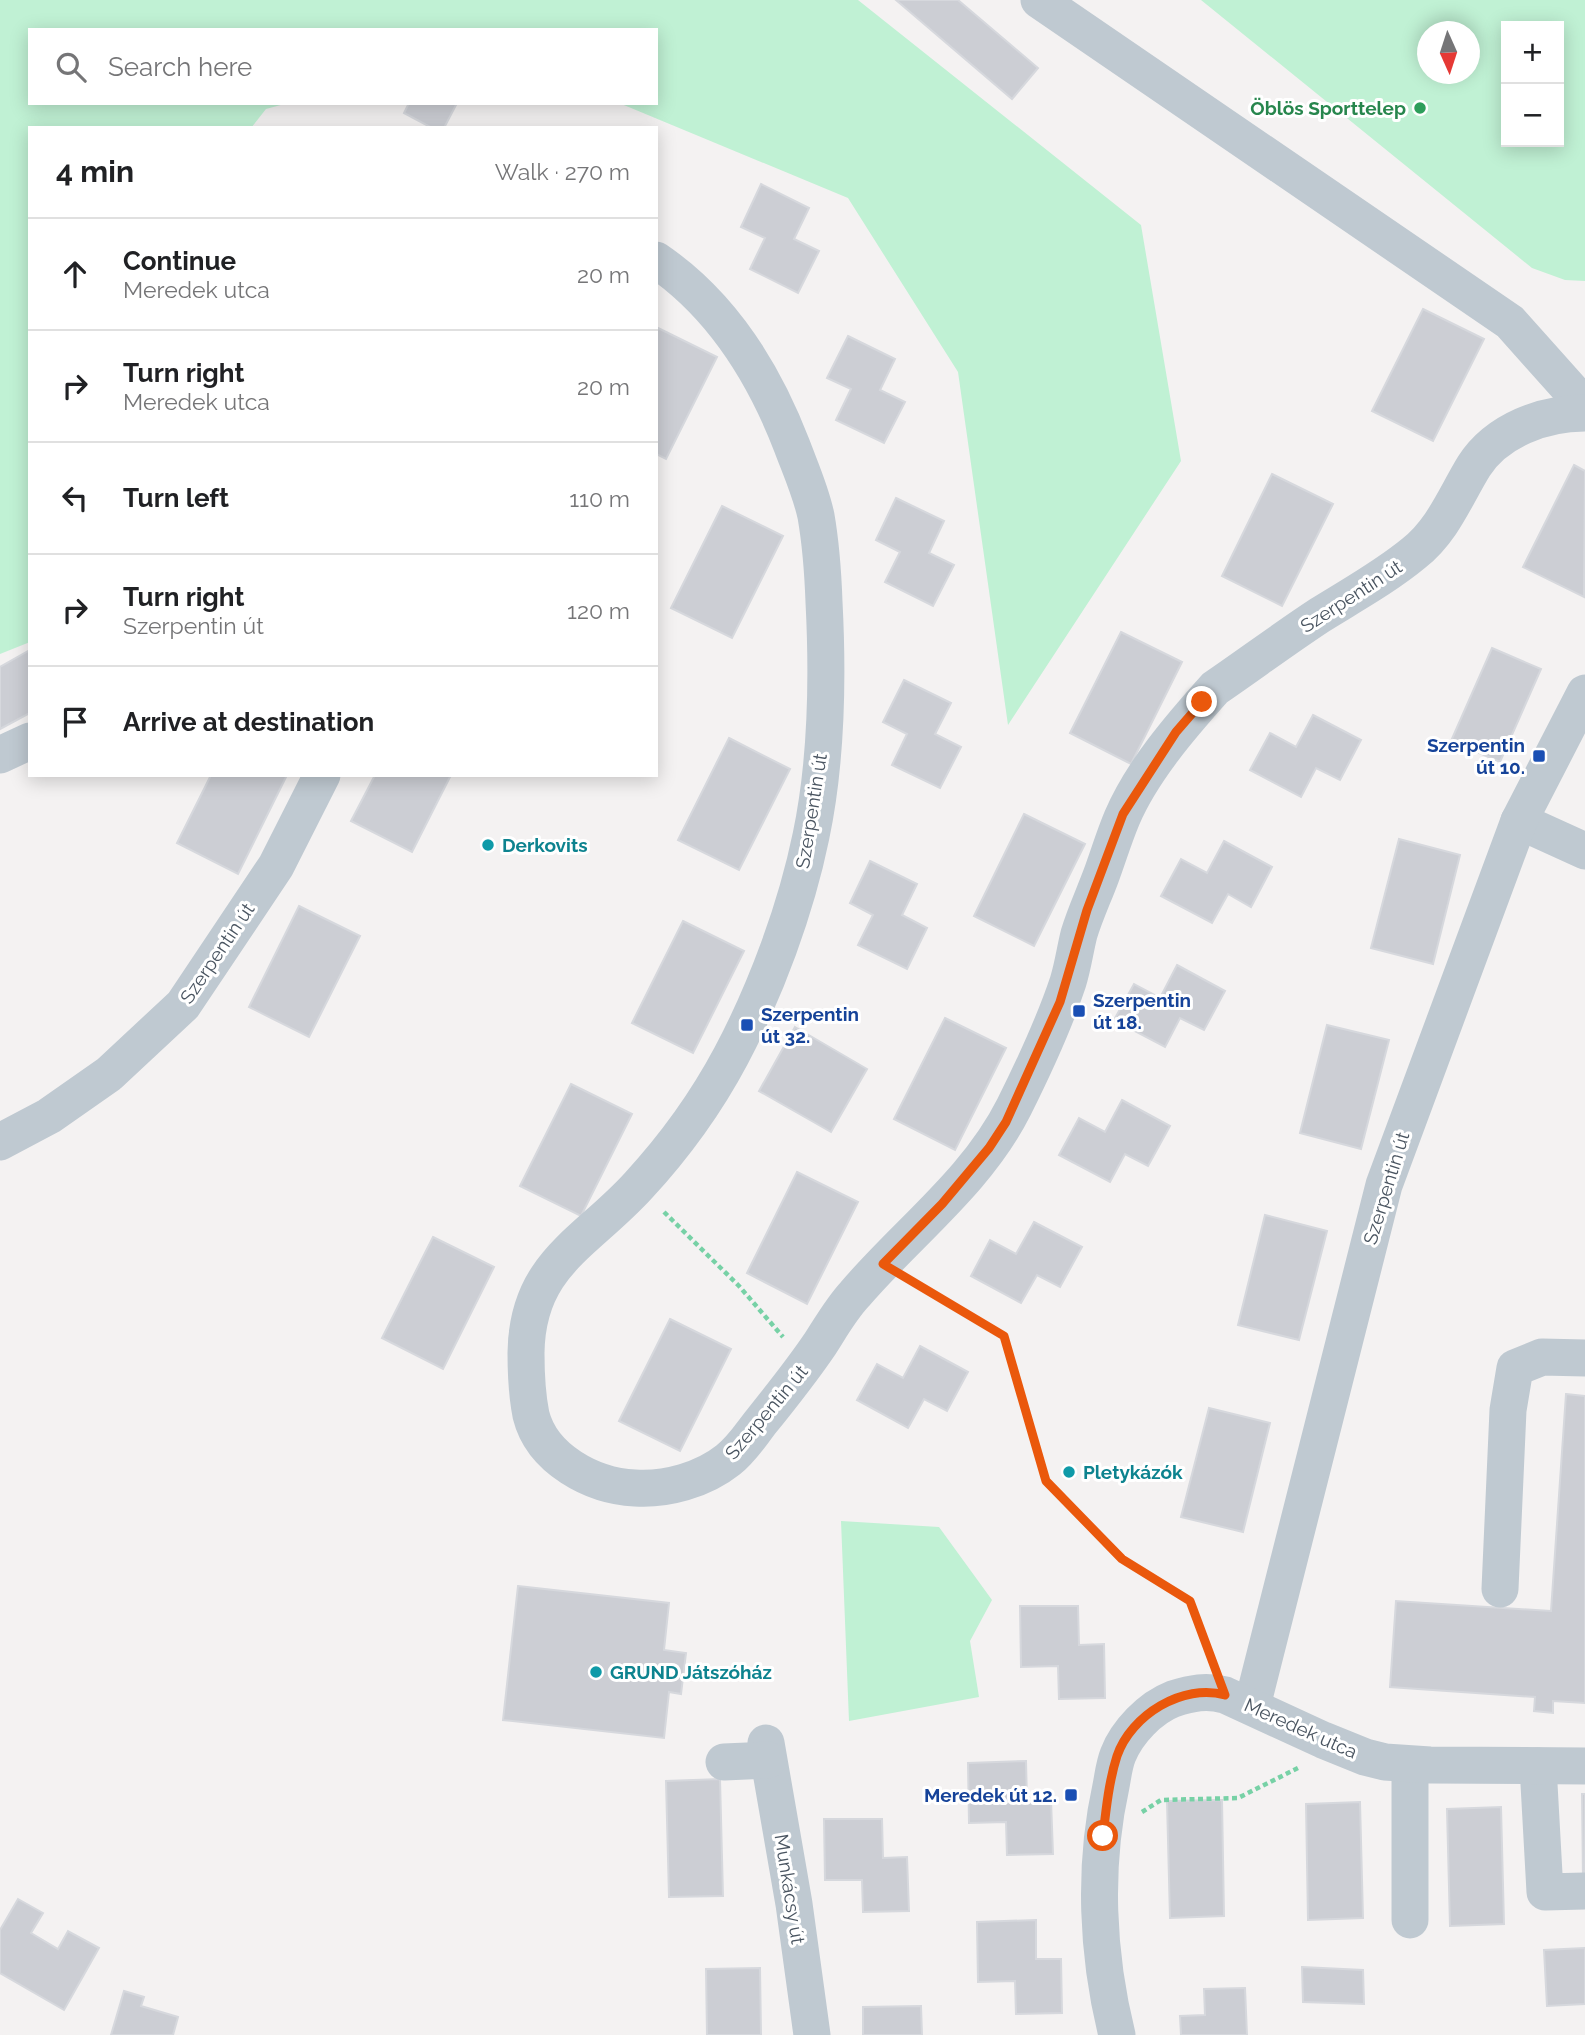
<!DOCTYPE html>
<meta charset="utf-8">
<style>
body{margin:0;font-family:Raleway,sans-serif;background:#f6f6f6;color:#202124}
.controls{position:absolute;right:21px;top:21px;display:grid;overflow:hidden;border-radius:0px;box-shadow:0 4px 18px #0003}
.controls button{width:63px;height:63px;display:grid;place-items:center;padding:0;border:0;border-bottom:2px solid #e0e0e0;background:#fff;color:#202124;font:35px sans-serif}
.compass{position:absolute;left:1417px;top:21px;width:63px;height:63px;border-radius:50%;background:#fff;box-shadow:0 4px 18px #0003;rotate:177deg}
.stop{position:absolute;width:21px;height:21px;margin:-16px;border:5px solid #ea580c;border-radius:50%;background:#fff}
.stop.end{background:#ea580c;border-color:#fff;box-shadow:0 2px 7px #0008}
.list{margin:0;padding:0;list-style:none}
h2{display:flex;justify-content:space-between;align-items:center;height:91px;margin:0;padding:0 28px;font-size:30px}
h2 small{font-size:23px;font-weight:400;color:#757577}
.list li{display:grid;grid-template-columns:46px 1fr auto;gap:21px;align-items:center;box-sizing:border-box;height:112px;padding:0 28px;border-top:2px solid #e0e0e0}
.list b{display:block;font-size:26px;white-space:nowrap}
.list p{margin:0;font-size:23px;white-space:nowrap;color:#757577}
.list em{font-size:23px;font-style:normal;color:#757577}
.icon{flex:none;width:38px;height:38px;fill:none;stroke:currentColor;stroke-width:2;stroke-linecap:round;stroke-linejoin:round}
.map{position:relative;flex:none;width:1585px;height:2035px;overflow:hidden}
.search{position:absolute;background:#fff;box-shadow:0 4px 18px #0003;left:28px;top:28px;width:630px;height:77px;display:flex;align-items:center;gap:18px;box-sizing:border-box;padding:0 24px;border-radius:0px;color:#757577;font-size:26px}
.panel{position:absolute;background:#fff;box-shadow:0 4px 18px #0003;left:28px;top:126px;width:630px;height:651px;border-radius:0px}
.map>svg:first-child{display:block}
.green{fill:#c0f1d4;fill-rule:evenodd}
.building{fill:#ccced4;stroke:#d6d8dd;stroke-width:2}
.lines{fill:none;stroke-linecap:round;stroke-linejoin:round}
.path{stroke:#77d1a6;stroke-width:4.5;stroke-dasharray:5 3.5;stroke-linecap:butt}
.minor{stroke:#bfc9d1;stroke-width:37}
.route{stroke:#ea580c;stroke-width:9}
.leisure-dot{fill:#2e9e5b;stroke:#fff;stroke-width:2.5}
.transit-dot{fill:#1a4fb4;stroke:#fff;stroke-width:2.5}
.culture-dot{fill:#0f9aa8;stroke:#fff;stroke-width:2.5}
.labels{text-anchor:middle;stroke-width:6;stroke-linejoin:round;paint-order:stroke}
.leisure-label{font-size:19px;font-weight:bold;fill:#27864d;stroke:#fff;text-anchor:end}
.street-label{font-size:19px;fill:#495460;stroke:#fff}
.transit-label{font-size:19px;font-weight:bold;fill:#164399;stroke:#fff;text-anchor:end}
.culture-label{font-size:19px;font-weight:bold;fill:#0d838f;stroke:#fff;text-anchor:start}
</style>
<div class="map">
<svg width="1585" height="2035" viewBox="0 0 1585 2035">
<rect width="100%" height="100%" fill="#f4f2f2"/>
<g class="green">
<path d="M0,0H858L1141,225L1181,461L1008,725L958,372L848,198L619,103H656V30H30V103H288L266,109L251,128H30V642L0,654Z"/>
<path d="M1201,0H1585V281L1565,280L1532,268ZM1506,26H1559V142H1506ZM1428,32H1470V74H1428Z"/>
<path d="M841,1521L939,1527L992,1600L970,1641L979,1697L849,1721Z"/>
</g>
<g class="building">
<path d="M896,0H958L1038,68L1012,99Z"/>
<path d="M409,103H457L444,128H432L404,113Z"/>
<path d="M761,184L809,208L794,239L819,251L798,293L750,269L765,238L741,227Z"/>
<path d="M1423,309L1484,339L1433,441L1372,411Z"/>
<path d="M656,327L717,357L666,459L656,454Z"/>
<path d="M848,336L895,359L880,390L905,402L884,443L836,420L851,389L827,378Z"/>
<path d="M1574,465L1585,471L1584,597L1523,567Z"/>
<path d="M1272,474L1333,504L1282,606L1222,576Z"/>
<path d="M896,498L944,521L929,553L954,565L933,606L885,582L900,552L876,540Z"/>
<path d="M722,506L783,536L732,638L671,608Z"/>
<path d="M1121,632L1182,662L1131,764L1070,733Z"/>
<path d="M1492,648L1541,669L1500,762L1451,741Z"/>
<path d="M30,650V713L0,729V667Z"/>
<path d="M904,680L951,703L935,734L961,747L940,788L892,765L907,734L883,722Z"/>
<path d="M1313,715L1361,740L1340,780L1316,768L1301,797L1250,770L1270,733L1296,747Z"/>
<path d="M729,738L790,769L739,870L678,840Z"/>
<path d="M211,775H287L238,874L177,843Z"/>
<path d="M375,775H451L412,852L351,821Z"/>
<path d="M1024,814L1085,844L1034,946L974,916Z"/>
<path d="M1399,839L1460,855L1433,964L1371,948Z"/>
<path d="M1224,841L1272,867L1251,907L1228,894L1212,923L1161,896L1181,859L1207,873Z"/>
<path d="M870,861L917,884L902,915L927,928L907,969L858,945L873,915L850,903Z"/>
<path d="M299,906L360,936L309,1037L249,1007Z"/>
<path d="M683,921L744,951L693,1053L632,1023Z"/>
<path d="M1177,965L1225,991L1204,1030L1180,1018L1165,1047L1114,1020L1134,984L1160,998Z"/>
<path d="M945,1018L1006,1048L955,1150L894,1119Z"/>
<path d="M1327,1025L1389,1040L1361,1149L1300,1133Z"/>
<path d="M795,1027L867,1069L831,1132L759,1091Z"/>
<path d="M571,1084L632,1114L581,1216L520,1186Z"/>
<path d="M1122,1100L1170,1126L1148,1166L1125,1154L1110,1182L1059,1155L1079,1118L1105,1132Z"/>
<path d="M797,1172L858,1202L807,1304L747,1273Z"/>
<path d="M1265,1215L1327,1231L1299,1340L1238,1325Z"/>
<path d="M1034,1222L1082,1247L1060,1287L1037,1275L1021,1303L971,1276L990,1240L1016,1254Z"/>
<path d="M433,1237L494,1267L443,1369L382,1338Z"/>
<path d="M670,1319L731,1349L680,1451L619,1421Z"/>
<path d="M920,1346L968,1372L947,1411L924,1399L908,1428L857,1400L877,1364L903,1378Z"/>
<path d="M1566,1394L1585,1396V1703L1553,1701V1713L1534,1711L1535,1697L1390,1687L1396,1601L1551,1611Z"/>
<path d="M1209,1408L1270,1423L1243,1532L1181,1517Z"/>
<path d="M518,1586L669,1603L664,1650L686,1653L681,1694L669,1692L664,1738L503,1720Z"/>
<path d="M1020,1606H1078L1079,1645L1104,1644L1105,1698L1059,1699L1058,1666L1021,1667Z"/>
<path d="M1026,1761L1027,1801L1051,1800L1053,1854L1007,1855L1006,1822L969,1823L968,1763Z"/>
<path d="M720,1779L723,1896L669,1897L666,1781Z"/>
<path d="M1582,1794H1585V1879H1583Z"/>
<path d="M1222,1800L1224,1916L1170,1918L1167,1801Z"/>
<path d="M1360,1802L1363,1918L1308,1920L1306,1804Z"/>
<path d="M1501,1807L1504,1924L1450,1926L1447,1809Z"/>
<path d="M824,1819H882L883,1858L907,1857L909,1911L863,1912L862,1880H825Z"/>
<path d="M18,1899L43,1913L31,1933L58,1949L68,1931L99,1948L64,2010L0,1973V1930Z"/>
<path d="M1036,1920V1959H1061L1062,2013L1016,2014L1015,1981L978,1982L977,1922Z"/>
<path d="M1585,1948V2004L1547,2006L1544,1950Z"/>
<path d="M1302,1967L1363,1970L1364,2004L1303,2002Z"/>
<path d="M760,1968L761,2035H707L706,1969Z"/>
<path d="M1245,1988L1247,2035H1181L1180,2016L1205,2015L1204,1989Z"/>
<path d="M124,1991L144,1997L141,2006L178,2017L173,2035H111Z"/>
<path d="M921,2006L922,2035H863V2007Z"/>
</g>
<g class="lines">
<g class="path">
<path d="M664,1212L739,1286L783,1337"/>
<path d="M914,1282L1004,1336L1046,1481L1122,1559L1190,1601L1211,1658"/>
<path d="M1142,1812L1161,1800L1238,1798L1298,1768"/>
</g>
<g class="minor">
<path d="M1039,0L1510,322L1585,406"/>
<path d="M656,260C722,305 764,373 792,446C801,470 811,492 816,516C821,545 823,574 824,602C828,679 827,760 811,836C796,909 766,990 731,1056C706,1103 674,1147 638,1186C585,1244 527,1264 526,1353C526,1373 527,1395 531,1415C542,1459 592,1486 635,1488C666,1490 703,1480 728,1460C741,1450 750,1436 760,1423C781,1397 801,1372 820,1344C831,1327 841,1309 855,1294C908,1232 977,1181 1014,1107C1034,1067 1054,1024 1068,982C1073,966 1075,950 1079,934C1085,914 1094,895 1101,876C1108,857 1114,837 1122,818C1142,771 1181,726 1215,688C1250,664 1285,638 1320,615C1352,595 1385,577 1414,553C1443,530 1455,497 1474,466C1497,430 1544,413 1585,413"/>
<path d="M0,755L30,741"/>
<path d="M1519,821L1585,851"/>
<path d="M0,1142L49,1116L109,1074L183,1005L276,866L322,775"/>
<path d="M1500,1589L1508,1410L1515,1368L1542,1357L1585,1358"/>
<path d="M1252,1706L1384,1185L1519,821L1585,693"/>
<path d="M766,1743L794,1904L812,2035"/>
<path d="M724,1762L768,1760"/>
<path d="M1410,1765V1920"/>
<path d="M1538,1766L1545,1892L1585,1891"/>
<path d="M1117,2035C1097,1955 1093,1867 1111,1786C1113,1776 1114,1765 1118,1755C1127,1732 1150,1708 1173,1699C1192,1693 1206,1690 1225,1695L1323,1740L1365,1757L1385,1762L1430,1765L1585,1766"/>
</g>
</g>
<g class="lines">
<path class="route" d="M1103,1836C1106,1809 1109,1781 1117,1756C1131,1715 1183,1683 1225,1695L1190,1601L1122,1559L1046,1481L1004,1336L883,1264L942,1204L989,1148L1006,1122L1060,1002L1087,910L1123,814L1176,732L1202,702"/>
</g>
<circle class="leisure-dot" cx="1420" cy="108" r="7"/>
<g class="transit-dot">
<rect x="1532" y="749" width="14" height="14" rx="3.5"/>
<rect x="1072" y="1004" width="14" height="14" rx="3.5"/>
<rect x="740" y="1018" width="14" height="14" rx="3.5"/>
<rect x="1064" y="1788" width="14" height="14" rx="3.5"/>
</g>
<g class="culture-dot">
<circle cx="488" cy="845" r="7"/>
<circle cx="1069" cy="1472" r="7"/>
<circle cx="596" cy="1672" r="7"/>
</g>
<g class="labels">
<g class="leisure-label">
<text x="1406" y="115">Öblös Sporttelep</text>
</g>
<g class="street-label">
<text transform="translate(1351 596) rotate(-33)" y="7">Szerpentin út</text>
<text transform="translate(811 811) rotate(-81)" y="7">Szerpentin út</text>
<text transform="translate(217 953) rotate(-56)" y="7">Szerpentin út</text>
<text transform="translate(1386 1188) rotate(-73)" y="7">Szerpentin út</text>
<text transform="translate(766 1412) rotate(-50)" y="7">Szerpentin út</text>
<text transform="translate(1301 1728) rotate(24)" y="7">Meredek utca</text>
<text transform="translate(790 1889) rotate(81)" y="7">Munkácsy út</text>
</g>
<g class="transit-label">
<text x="1525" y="752">Szerpentin<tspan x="1525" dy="22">út 10.</tspan></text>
<text x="1093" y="1007" text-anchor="start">Szerpentin<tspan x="1093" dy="22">út 18.</tspan></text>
<text x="761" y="1021" text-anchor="start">Szerpentin<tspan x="761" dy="22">út 32.</tspan></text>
<text x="1057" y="1802">Meredek út 12.</text>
</g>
<g class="culture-label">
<text x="502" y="852">Derkovits</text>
<text x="1083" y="1479">Pletykázók</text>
<text x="610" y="1679">GRUND Játszóház</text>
</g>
</g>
</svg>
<div class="controls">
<button>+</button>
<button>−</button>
</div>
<svg class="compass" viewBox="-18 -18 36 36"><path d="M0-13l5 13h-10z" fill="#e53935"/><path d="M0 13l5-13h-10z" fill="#757577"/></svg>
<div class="stop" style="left:1103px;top:1836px"></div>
<div class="stop end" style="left:1202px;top:702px"></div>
<div class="search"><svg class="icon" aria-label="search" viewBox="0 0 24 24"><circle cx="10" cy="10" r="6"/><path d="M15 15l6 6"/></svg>Search here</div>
<section class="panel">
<h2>4 min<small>Walk · 270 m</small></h2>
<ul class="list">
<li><svg class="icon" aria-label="ahead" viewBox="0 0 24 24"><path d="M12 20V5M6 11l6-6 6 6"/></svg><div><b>Continue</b><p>Meredek utca</p></div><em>20 m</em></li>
<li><svg class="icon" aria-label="right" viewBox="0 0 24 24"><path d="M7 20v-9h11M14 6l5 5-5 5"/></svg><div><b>Turn right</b><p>Meredek utca</p></div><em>20 m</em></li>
<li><svg class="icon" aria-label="left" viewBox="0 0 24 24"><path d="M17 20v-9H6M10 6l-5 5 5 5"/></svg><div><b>Turn left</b></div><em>110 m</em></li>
<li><svg class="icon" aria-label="right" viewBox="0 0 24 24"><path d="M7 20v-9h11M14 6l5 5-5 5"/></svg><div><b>Turn right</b><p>Szerpentin út</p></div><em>120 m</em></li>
<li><svg class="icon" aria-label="arrive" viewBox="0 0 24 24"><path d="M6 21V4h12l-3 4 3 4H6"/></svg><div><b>Arrive at destination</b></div></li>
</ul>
</section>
</div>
